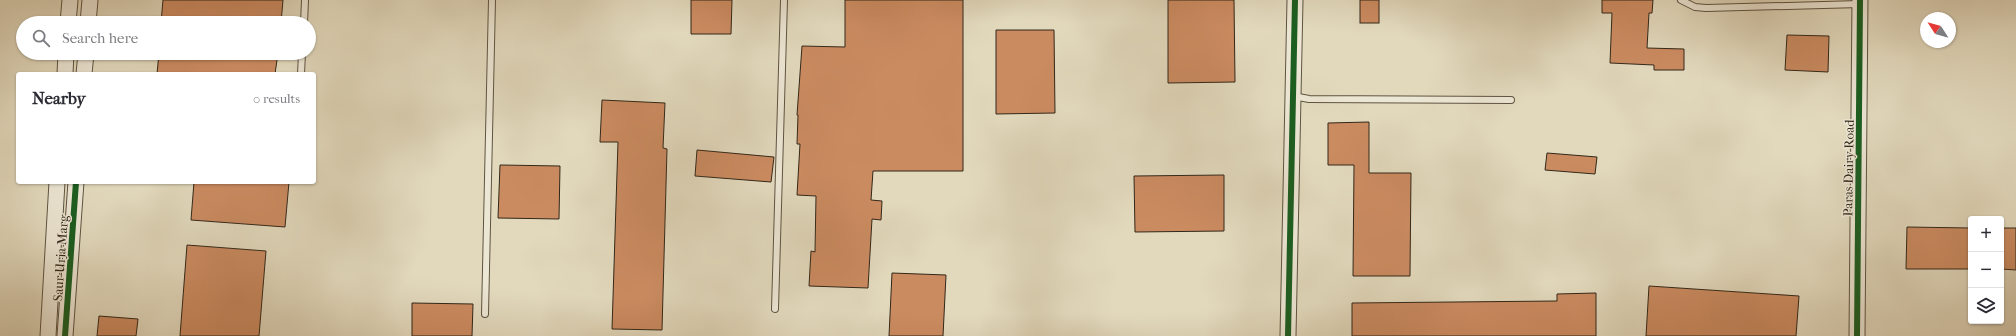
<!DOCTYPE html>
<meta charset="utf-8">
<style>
body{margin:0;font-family:"IM FELL French Canon",serif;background:#f7f7f7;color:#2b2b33}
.controls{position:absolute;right:12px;bottom:12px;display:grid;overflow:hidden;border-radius:4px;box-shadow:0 1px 3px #0004}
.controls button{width:36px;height:36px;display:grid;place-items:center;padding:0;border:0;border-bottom:1px solid #e1e1e2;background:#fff;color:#2b2b33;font:20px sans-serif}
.compass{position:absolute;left:1920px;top:12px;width:36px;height:36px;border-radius:50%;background:#fff;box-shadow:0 1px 3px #0004;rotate:306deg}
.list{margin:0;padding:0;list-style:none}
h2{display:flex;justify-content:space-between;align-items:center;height:52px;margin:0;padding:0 16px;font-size:17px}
h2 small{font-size:13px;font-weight:400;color:#7c7c81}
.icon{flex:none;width:22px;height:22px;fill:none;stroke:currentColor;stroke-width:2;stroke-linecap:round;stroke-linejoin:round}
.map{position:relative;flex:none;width:2016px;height:336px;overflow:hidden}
.search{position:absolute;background:#fff;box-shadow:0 1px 3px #0004;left:16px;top:16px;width:300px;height:44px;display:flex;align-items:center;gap:10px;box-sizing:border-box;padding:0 14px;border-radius:22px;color:#7c7c81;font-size:15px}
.panel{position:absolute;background:#fff;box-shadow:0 1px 3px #0004;left:16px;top:72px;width:300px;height:112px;border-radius:4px}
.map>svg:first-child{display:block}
.building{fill:#cb8b61;stroke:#322719}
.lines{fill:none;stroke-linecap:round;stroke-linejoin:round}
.service-casing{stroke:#5e5442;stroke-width:8}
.tertiary-casing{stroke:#5e5442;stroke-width:17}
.service{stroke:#ece6d4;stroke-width:6}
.tertiary{stroke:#ece6d4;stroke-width:15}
.cycleway-casing{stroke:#ece6d4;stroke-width:8}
.cycleway{stroke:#1b5e20;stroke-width:6}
.labels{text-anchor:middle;stroke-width:3;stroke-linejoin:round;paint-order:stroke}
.street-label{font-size:13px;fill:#322719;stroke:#ece6d4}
</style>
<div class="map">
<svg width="2016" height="336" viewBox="0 0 2016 336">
<rect width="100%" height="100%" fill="#e2d9bd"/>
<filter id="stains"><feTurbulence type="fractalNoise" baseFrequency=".005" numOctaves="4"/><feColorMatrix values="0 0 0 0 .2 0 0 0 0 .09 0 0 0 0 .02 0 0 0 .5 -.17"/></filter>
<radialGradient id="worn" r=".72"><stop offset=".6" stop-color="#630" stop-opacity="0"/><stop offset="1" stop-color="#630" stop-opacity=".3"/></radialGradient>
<g class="building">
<path d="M163,0H283L281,23H161Z"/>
<path d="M691,0H732L731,34H691Z"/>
<path d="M845,0H963V171H873L871,200L882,201L881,220L872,219L868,288L809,286L811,251L815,252L816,196L797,195L800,144H797L798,115H797L802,46L845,47Z"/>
<path d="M1168,0H1234L1235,82L1168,83Z"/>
<rect x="1360" y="0" width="19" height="23"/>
<path d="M1602,0H1653L1652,13H1649L1647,48L1684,49V70H1654V65L1610,63L1612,13H1602Z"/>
<path d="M996,30H1054L1055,113L996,114Z"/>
<path d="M1787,35L1829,36L1828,72L1785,70Z"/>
<path d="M159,53H278L275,74H157Z"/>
<path d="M602,100L665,103L663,148L667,149L662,330L612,329L618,142H600Z"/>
<path d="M1369,122V173H1411L1410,276H1353L1354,165H1328V123Z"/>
<path d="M697,150L774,157L771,182L695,176Z"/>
<path d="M1547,153L1597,157L1595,174L1545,170Z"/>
<path d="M500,165L560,166L559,219L498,218Z"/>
<path d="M1224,175V231L1135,232L1134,176Z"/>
<path d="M194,182H289L285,227L191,220Z"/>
<path d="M1907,227L1971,228V269H1906Z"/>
<path d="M2001,228H2016V270L2001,269Z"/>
<path d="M187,245L266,251L259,336H180Z"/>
<path d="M892,273L946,275L943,336H889Z"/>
<path d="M1649,286L1799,296L1796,336H1646Z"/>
<path d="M1596,293V336H1352V303L1557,301V294Z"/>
<path d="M412,303L473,304L472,336H412Z"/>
<path d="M99,316L138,319L136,336H97Z"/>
</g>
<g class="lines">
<defs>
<g id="service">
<path d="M1681,0L1695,7L1706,8L1860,4"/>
<path d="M304,23L305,0"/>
<path d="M301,74L302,53"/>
<path d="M1293,96L1309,99L1511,100"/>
<path d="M775,309L784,0"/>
<path d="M485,314L492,0"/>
</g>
<g id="tertiary">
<path d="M68,23L70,0"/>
<path d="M88,23L90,0"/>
<path d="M65,74L66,53"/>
<path d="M84,74L86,53"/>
<path d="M48,336L57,182"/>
<path d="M65,336L76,182"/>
<path d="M1288,336L1295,0"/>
<path d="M1857,336L1860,0"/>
</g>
</defs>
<use href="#service" class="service-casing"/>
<use href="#tertiary" class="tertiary-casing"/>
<use href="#service" class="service"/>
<use href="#tertiary" class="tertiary"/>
<defs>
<g id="cycleway">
<path d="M65,336L76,182"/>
<path d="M1288,336L1295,0"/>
<path d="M1857,336L1860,0"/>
</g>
</defs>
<use href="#cycleway" class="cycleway-casing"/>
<use href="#cycleway" class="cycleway"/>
</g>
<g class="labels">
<g class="street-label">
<text transform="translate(1848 168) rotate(-89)" y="5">Paras Dairy Road</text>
<text transform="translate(60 258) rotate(-86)" y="5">Saur Urja Marg</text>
</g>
</g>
<rect width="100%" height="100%" filter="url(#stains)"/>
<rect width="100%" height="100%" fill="url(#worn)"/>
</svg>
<div class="controls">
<button>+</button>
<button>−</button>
<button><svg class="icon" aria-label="layers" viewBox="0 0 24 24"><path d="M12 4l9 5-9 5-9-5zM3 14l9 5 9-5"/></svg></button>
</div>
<svg class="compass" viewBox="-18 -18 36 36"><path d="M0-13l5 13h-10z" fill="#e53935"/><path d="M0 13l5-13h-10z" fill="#7c7c81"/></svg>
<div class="search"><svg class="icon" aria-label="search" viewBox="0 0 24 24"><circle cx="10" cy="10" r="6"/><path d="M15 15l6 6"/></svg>Search here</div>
<section class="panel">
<h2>Nearby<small>0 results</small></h2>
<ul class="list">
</ul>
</section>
</div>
